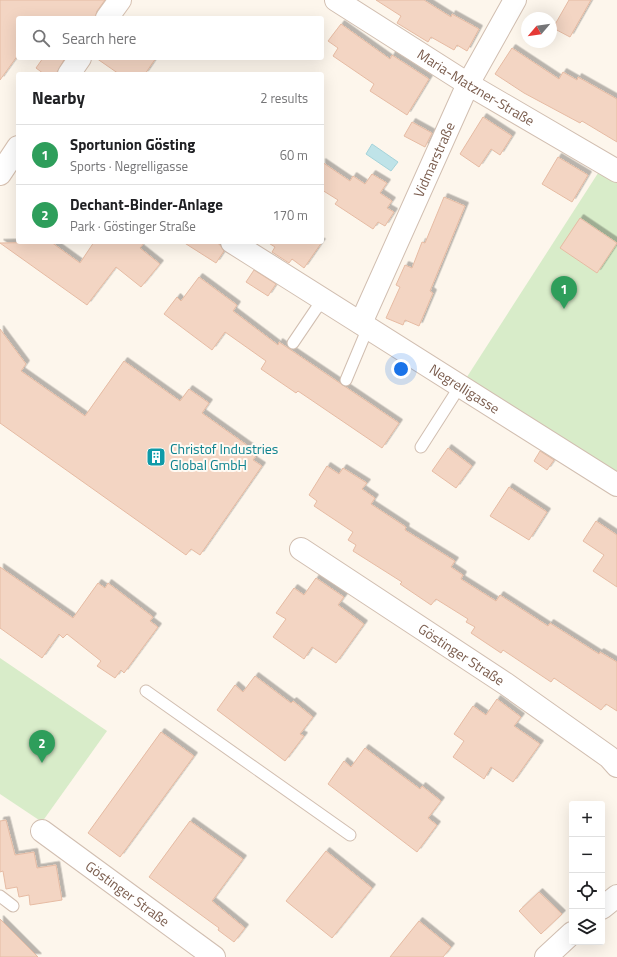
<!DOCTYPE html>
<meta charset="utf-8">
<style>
body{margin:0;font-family:"Titillium Web",sans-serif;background:#f2f2f2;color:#202124}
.controls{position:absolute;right:12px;bottom:12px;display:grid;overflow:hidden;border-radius:4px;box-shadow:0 4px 16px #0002}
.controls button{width:36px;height:36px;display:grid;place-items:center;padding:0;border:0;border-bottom:1px solid #e0e0e0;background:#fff;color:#202124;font:20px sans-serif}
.compass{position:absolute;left:521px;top:12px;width:36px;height:36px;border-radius:50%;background:#fff;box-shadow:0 4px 16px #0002;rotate:241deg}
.you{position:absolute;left:401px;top:369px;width:14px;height:14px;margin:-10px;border:3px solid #fff;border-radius:50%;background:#1a73e8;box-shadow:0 0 0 6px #1a73e833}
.badge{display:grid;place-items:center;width:26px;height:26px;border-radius:50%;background:#e76f51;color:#fff;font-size:13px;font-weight:700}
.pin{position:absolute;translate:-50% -33px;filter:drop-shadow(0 1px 2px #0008)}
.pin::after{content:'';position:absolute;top:21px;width:14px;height:12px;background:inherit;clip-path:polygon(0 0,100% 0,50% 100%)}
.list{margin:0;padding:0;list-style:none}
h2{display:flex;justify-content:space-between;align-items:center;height:52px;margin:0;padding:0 16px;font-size:17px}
h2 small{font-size:13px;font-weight:400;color:#757577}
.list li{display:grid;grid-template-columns:26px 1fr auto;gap:12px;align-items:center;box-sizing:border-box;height:60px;padding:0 16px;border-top:1px solid #e0e0e0}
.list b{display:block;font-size:15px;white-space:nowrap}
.list p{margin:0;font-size:13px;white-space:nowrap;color:#757577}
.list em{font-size:13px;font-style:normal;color:#757577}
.icon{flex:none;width:22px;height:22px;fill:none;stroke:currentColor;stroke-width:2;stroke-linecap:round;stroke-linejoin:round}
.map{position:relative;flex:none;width:617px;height:957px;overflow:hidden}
.search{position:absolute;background:#fff;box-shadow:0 4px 16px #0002;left:16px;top:16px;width:308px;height:44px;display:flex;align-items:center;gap:10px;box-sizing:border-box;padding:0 14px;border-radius:4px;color:#757577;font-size:15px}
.panel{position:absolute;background:#fff;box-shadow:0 4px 16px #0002;left:16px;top:72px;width:308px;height:172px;border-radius:4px}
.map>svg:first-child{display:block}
.green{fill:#d8ecc9}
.water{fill:#bfe3e8;stroke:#a5d3da}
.building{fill:#f3d5c3;stroke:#e6bba3;filter:url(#shadow)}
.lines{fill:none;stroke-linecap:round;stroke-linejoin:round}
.lane-casing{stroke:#d1beb0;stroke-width:13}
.street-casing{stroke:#d1beb0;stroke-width:24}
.secondary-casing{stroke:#d6c0b0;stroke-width:24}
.lane{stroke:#fff;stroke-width:11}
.street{stroke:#fff;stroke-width:22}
.secondary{stroke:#fff;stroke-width:22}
.labels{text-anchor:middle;stroke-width:4;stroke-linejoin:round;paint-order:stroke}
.street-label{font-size:14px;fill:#7a5c4d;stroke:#fffaf3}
.culture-label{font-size:14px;fill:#0d838f;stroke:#fffaf3;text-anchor:start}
</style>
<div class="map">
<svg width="617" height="957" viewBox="0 0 617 957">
<defs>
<filter id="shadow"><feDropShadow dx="3.5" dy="-3.5" stdDeviation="0" flood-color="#0004"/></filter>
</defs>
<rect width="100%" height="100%" fill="#fdf6ec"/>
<g class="green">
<path d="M600,170L617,180V474L465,380Z"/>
<path d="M0,658L107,731L42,822L0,794Z"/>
</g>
<path class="water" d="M372,144L398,162L391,171L366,154Z"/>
<g class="building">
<path d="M0,0H105L97,11L95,18H18V55L0,80Z"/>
<path d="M376,0H424L451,17L452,14L479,29L467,51L457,45L454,50L431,37L428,42L397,23L401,16Z"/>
<path d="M569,0H591L570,37L553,28Z"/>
<path d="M341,24L390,59L392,55L429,79L407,115L370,91L374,84L333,56L338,48L328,41Z"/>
<path d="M512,48L559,79L563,72L577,80L578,77L617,99V142L582,121L580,123L524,93L495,74Z"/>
<path d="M43,58H65L56,74H44L36,68Z"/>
<path d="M96,58H156L145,74H119Z"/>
<path d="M483,117L512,136L500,155L491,149L479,167L460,154Z"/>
<path d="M412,122L432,133L425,147L404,136Z"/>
<path d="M558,157L588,175L572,202L542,184Z"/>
<path d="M322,162L350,181L353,176L365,184L372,174L387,183L380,193L392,201L387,208L394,212L385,226L378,222L373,229L335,204L338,200L322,190Z"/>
<path d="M444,197L465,206L430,291L433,293L419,326L405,320L403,325L386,318L400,287L396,285L405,265L412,268L422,242L425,243Z"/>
<path d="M580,218L617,243L597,273L560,248Z"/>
<path d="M51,242L80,263L94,242H145L140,248L160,264L141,287L116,267L87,305L0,243Z"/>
<path d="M183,242H216L220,245L224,251L216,263Z"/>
<path d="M267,242H322L304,268L292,259L289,263L272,252L275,247Z"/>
<path d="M254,270L276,284L268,296L246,282Z"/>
<path d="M199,277L237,305L233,311L278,345L279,342L399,423L382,448L298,391L296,393L261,369L266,361L225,332L212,350L164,314L177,297L181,301Z"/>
<path d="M0,329L26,364L21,371L85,416L124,361L180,401L189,389L209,403L202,413L258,453L253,460L262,466L200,555L191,549L186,555L0,423Z"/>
<path d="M448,448L472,466L456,488L432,471Z"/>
<path d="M540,451L554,460L547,470L534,461Z"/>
<path d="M327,466L339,474L343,468L367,483L362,489L375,498L371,504L406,527L405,530L455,561L451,567L463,575L461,579L496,601L500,595L548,626L550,623L599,654L600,652L617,662V711L606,704L601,710L554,678L551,682L503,650L501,653L471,633L475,627L466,622L468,619L436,599L431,605L400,584L402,582L353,551L356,545L348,540L353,532L314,506L317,501L309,495Z"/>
<path d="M509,487L547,512L529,540L490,516Z"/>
<path d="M596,521L617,535V587L593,571L604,555L583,541Z"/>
<path d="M0,567L73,618L98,583L105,588L108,583L153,617L150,621L158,627L124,673L121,670L115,678L97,666L101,661L67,634L63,638L59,634L42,658L0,628Z"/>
<path d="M316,578L344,597L338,605L364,624L336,663L312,647L304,659L273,637L286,619L276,613L294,588L304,595Z"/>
<path d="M255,676L291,703L293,701L313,717L300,734L304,736L285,761L217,710L235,685L243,692Z"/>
<path d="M497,699L521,717L514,726L540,744L513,782L491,767L484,779L453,757L464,741L454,734L473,706L486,715Z"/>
<path d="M161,732L194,756L120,857L88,833Z"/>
<path d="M365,748L420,789L422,786L441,801L428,818L437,825L417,852L328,784L344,761L351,767Z"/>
<path d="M6,820L15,855L34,852L37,868L56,865L62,900L30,905L29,895L19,897L17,887L6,889L3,871L0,872V821Z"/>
<path d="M190,821L243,859L212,901L245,928L234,942L218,930L219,928L149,877Z"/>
<path d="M326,851L372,888L332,938L286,901Z"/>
<path d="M539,892L562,914L541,934L519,911Z"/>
<path d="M0,919L38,957H0Z"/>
<path d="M419,921L451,947L443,957H390Z"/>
</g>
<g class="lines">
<defs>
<g id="lane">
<path d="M293,343L316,309L325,299"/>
<path d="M346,380L364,337L370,329"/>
<path d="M421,447L460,386"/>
<path d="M146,691L350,835"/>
<path d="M0,896L13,906"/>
</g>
<g id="street">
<path id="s1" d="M336,0L468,84L617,171"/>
<path id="s2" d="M232,242L617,485"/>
<path id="s3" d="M361,323L468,84L515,0"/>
<path id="s4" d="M301,549L506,684L609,757L617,766"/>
<path id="s5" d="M42,831L214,957"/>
<path d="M602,908L617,896"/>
<path d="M546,957L572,933"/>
</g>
<g id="secondary">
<path d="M107,18L120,0"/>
<path d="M69,74L80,58"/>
<path d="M0,174L18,147"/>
</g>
</defs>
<use href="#lane" class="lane-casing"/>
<use href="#street" class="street-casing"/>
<use href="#secondary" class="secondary-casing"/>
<use href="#lane" class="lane"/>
<use href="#street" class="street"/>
<use href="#secondary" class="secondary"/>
</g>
<defs>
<symbol id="building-square" viewBox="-11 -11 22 22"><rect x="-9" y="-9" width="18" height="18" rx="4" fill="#0f9aa8" stroke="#fffaf3"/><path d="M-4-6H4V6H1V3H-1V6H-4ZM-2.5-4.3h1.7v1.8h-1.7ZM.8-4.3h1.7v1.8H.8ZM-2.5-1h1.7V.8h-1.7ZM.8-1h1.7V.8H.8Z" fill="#fff"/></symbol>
</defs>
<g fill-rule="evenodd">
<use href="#building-square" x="145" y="446" width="22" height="22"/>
</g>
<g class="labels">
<g class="street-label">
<text dy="5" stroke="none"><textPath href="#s1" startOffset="165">Maria-Matzner-Straße</textPath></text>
<text dy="5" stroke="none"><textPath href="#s3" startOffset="179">Vidmarstraße</textPath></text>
<text dy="5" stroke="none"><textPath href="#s2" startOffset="275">Negrelligasse</textPath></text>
<text dy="5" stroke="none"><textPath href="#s4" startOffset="192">Göstinger Straße</textPath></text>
<text dy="5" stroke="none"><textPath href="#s5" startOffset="106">Göstinger Straße</textPath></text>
</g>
<g class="culture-label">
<text x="170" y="454">Christof Industries<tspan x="170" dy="16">Global GmbH</tspan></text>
</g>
</g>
</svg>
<div class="controls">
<button>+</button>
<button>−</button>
<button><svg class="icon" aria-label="locate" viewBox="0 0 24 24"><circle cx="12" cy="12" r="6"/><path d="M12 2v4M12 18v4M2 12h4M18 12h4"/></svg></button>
<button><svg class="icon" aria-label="layers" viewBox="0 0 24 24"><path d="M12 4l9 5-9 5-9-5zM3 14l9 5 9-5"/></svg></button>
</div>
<svg class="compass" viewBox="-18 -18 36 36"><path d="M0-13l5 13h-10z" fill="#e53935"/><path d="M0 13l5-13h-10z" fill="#757577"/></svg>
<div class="you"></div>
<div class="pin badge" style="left:564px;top:309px;background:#2e9e5b">1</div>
<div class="pin badge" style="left:42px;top:763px;background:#2e9e5b">2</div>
<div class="search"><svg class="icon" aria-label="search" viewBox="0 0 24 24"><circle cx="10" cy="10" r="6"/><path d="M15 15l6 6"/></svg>Search here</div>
<section class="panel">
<h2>Nearby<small>2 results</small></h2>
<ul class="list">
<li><span class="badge" style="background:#2e9e5b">1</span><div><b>Sportunion Gösting</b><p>Sports · Negrelligasse</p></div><em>60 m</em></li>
<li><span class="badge" style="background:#2e9e5b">2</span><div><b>Dechant-Binder-Anlage</b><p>Park · Göstinger Straße</p></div><em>170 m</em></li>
</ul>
</section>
</div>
